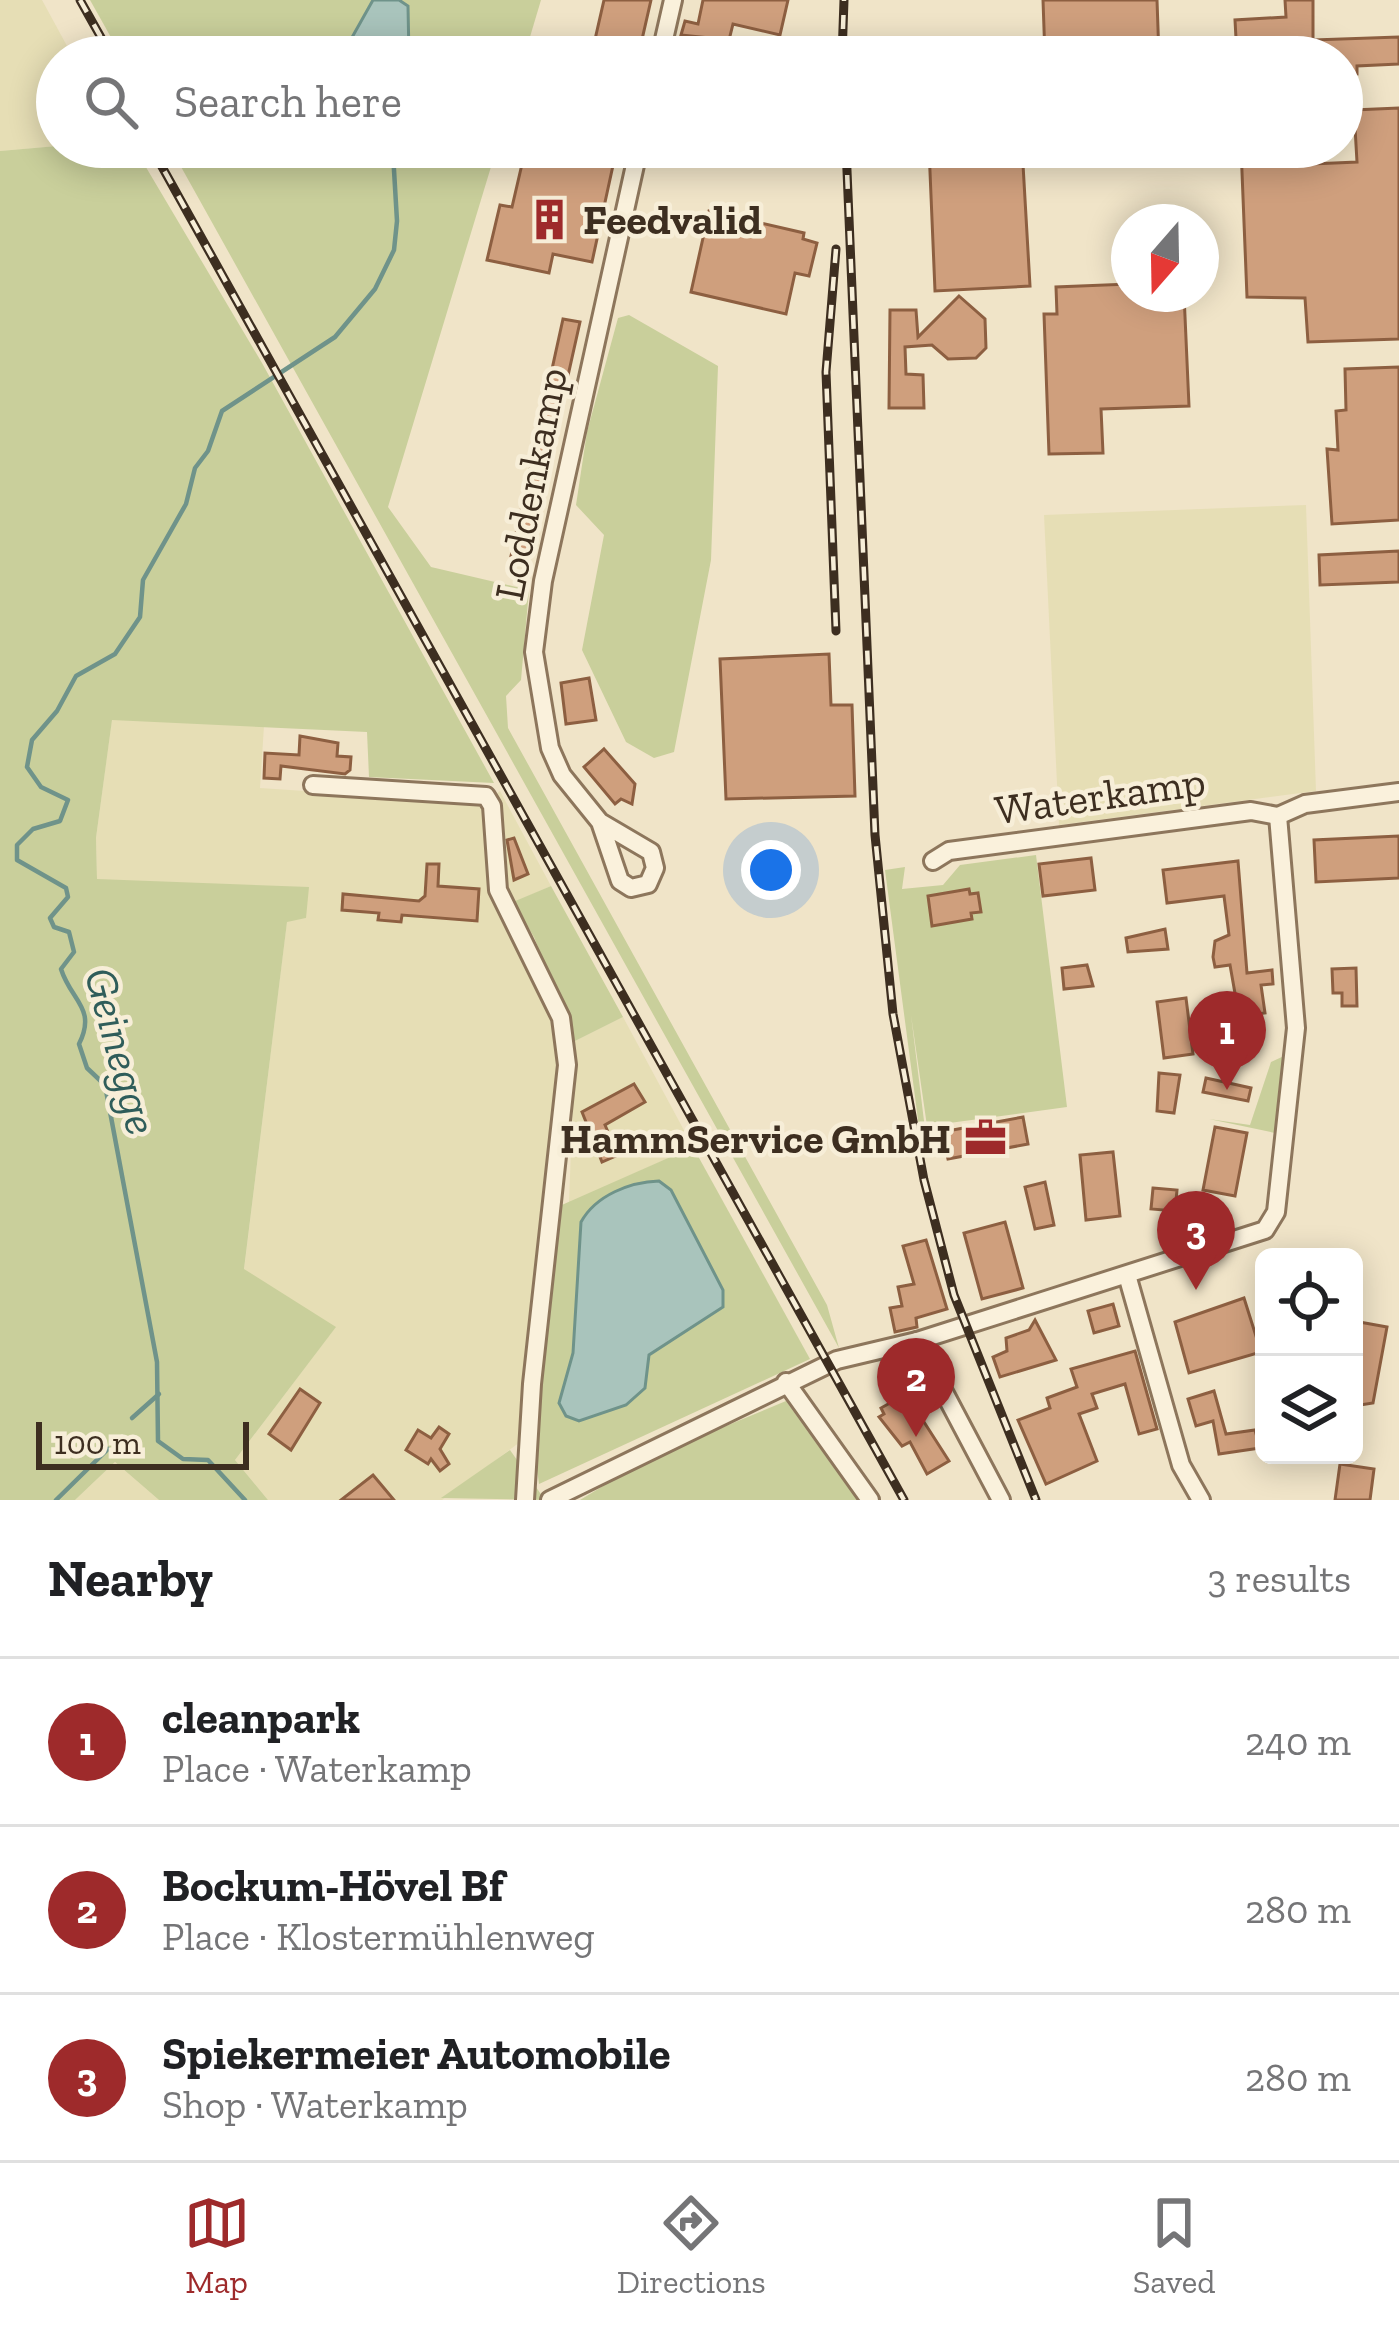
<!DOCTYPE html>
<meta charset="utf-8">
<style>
body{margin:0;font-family:"Zilla Slab",serif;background:#f6f6f6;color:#202124}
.controls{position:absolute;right:36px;bottom:36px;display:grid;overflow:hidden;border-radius:18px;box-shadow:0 6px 30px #0003}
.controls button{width:108px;height:108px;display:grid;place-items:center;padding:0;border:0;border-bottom:3px solid #e0e0e0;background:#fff;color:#202124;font:60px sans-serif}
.compass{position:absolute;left:1111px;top:204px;width:108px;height:108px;border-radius:50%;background:#fff;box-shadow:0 6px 30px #0003;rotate:200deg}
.scale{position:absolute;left:36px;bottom:30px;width:213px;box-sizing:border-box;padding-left:12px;border:6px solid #3d2e20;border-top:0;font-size:33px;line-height:42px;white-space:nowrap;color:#3d2e20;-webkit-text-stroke:9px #f7eed8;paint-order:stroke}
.you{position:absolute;left:771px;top:870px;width:42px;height:42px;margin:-30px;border:9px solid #fff;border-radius:50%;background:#1a73e8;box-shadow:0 0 0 18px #1a73e833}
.badge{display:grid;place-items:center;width:78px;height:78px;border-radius:50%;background:#9e2a2b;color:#fff;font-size:39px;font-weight:700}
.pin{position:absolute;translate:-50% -99px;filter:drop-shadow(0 3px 6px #0008)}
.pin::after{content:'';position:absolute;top:63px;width:42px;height:36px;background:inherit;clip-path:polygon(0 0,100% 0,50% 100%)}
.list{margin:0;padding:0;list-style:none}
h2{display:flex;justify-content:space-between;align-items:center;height:156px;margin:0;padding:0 48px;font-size:51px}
h2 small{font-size:39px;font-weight:400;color:#757577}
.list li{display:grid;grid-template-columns:78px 1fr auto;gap:36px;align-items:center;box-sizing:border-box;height:168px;padding:0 48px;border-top:3px solid #e0e0e0}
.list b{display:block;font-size:45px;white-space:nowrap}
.list p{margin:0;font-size:39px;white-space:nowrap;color:#757577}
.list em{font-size:39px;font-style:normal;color:#757577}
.icon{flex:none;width:66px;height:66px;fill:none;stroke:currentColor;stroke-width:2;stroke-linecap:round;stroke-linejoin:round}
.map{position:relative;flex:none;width:1399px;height:1500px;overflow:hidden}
.search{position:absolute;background:#fff;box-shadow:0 6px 30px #0003;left:36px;right:36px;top:36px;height:132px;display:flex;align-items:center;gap:30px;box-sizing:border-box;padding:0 42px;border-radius:66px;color:#757577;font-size:45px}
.sheet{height:660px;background:#fff}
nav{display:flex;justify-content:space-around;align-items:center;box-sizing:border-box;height:168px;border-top:3px solid #e0e0e0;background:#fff;font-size:33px;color:#757577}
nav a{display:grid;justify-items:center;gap:6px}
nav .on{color:#9e2a2b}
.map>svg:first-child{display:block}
.farmland{fill:#e6deb5}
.green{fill:#c9cf9b}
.water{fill:#a9c4bc;stroke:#6f938a;stroke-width:3}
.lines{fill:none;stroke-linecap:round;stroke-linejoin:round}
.stream{stroke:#6f938a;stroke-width:4.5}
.building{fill:#cf9f7d;stroke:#8d5f41;stroke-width:3}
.minor-casing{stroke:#8d765c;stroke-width:22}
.minor{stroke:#faf1dc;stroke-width:16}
.rail-casing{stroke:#3d2e20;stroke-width:9}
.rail{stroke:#f7eed8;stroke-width:4.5;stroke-dasharray:14;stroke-linecap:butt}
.labels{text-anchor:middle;stroke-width:9;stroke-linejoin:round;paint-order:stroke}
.poi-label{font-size:42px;font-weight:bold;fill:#3d2e20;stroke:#f7eed8;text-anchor:start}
.street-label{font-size:42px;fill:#3d2e20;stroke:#f7eed8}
.water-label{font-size:45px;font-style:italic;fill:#2f5d5a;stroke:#f7eed8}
</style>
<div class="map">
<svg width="1399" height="1500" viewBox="0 0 1399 1500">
<rect width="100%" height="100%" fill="#f0e4c8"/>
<g class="farmland">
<path d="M0,0H42L73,57H57V146L0,151Z"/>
<path d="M1306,505L1316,791L1059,825L1044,515Z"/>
<path d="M112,719L264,726L260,788L485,803L500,791L551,886L513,903L534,937L518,945L558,1034L561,1073L520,1442L442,1500H268L235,1460L335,1328L244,1270L287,921L306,918L97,880L96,838Z"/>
<path d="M623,1017L693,1147L569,1203L575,1041Z"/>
<path d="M115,1462L159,1500H75Z"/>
</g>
<g class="green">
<path d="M90,0H541L524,57H122Z"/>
<path d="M57,146L134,147L262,363L494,783L369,777L367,732L112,720L96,838L97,879L309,887L306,918L287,922L244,1269L336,1327L235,1460L268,1500H159L115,1462L75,1500H0V151Z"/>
<path d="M170,147H497L388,507L431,567L529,590L521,680L506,696L508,728L827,1305L839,1348Z"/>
<path d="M629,315L718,366L711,560L674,752L654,758L626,742L582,650L604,535L576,505L587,432L618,318Z"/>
<path d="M1036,855L1067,1107L927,1126L911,1015L925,1129L919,1127L885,870L905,867L902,889L943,885L960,865Z"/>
<path d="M551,886L623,1017L575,1041L534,937L513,902Z"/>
<path d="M1284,1056L1275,1133L1209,1119L1250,1125L1271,1062Z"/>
<path d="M693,1147L810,1359L539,1484L534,1447L555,1208Z"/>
<path d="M786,1401L857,1500H580L651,1457Z"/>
<path d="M510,1450L545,1500L441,1498Z"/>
</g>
<g class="water">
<path d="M373,0H399L408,6L409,57H341Z"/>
<path d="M659,1181L671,1190L723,1290V1307L649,1355L645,1388L626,1405L579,1421L566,1416L559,1403L573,1353L581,1222C596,1195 630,1182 659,1181Z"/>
</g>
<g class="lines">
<g class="stream">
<path d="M132,1418L159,1394"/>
<path d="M56,1500L108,1449"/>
<path d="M245,1500L208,1460L183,1459L158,1441L157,1362L105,1085L87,1068L79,1044C97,1008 71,1001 61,969L74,952L69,932L54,927L50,918L68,897L66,888L17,860V845L33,829L60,821L68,800L41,787L27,767L32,740L57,711L76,676L115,654L140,617L143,580L186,504L195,468L208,451L222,411L335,337L375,289L394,250L397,221L393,153"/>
</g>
</g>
<g class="building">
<path d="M604,0H651L638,57H591Z"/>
<path d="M703,0H788L780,35L733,24L729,40L681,35L685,21L698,24Z"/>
<path d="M1043,0H1157L1159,57H1045Z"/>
<path d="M1285,0H1313V40L1399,37V64L1357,66V74H1343L1342,57H1237L1235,20L1286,17Z"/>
<path d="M1399,108V339L1308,342L1305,298L1247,297L1241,147H1288L1289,165L1357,162L1354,110Z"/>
<path d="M526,147H617L592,262L553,254L549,273L487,260L500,205L512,207Z"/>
<path d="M989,147H1022L1030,286L935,291L929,148Z"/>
<path d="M709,211L804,233L803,239L817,243L809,276L795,273L786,314L691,292Z"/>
<path d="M1129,284V294H1184L1189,406L1101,409L1103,453L1049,454L1044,314H1057L1056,287Z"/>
<path d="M959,296L985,319L986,348L976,358L948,359L932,345L905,347L906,374L923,375L924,408H889L890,310H916L918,337Z"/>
<path d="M563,319L580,322L527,559L511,556Z"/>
<path d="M1399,367V520L1332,524L1327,449L1338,450L1336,411L1346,410L1345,369Z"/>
<path d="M1399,551V582L1320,585L1319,555Z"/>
<path d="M829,654L831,705H852L855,796L726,799L720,659Z"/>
<path d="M589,678L596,720L566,724L561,683Z"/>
<path d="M300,736L338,743L337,756L351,757L350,770L345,774L281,766L280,779L264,778L265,753L299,755Z"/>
<path d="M604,749L635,784L632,804L621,799L615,804L584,767Z"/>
<path d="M1399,836V878L1316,882L1314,840Z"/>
<path d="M514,838L528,874L514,880L507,840Z"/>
<path d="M1091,858L1095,890L1043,896L1039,864Z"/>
<path d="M1238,861L1247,973L1272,970L1273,984L1261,985L1265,1013L1239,1016L1230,965L1215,967L1213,957L1215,941L1229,935L1224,896L1167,903L1163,870Z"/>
<path d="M427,864H439L438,886L479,889L477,921L402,915L401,922L378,920L379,913L342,910L343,894L419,901L425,896Z"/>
<path d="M969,889L970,894L978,893L981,912L971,913L972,919L932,926L928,896Z"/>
<path d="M1165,929L1168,949L1128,952L1126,938Z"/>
<path d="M1087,965L1093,986L1064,989L1062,968Z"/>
<path d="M1356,968L1357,1006H1342V993H1333L1332,969Z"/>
<path d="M1186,998L1193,1054L1164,1058L1157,1002Z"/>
<path d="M1159,1073L1180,1075L1174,1113L1157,1111Z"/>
<path d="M1206,1078L1251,1088L1248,1101L1203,1092Z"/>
<path d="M634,1084L645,1102L605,1125L618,1155L602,1162L582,1112Z"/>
<path d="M1023,1117L1028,1144L948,1159L942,1132Z"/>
<path d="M1215,1127L1247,1133L1235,1196L1203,1190Z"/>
<path d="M1113,1152L1120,1216L1086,1220L1080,1155Z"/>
<path d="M1045,1182L1054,1225L1035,1229L1025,1187Z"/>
<path d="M1153,1188L1177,1190L1175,1211L1151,1209Z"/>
<path d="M1005,1222L1023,1288L982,1299L964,1233Z"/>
<path d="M926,1240L947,1309L916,1318L917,1327L895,1332L890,1308L902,1306L898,1287L914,1284L903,1246Z"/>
<path d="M1244,1298L1261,1352L1189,1373L1175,1322Z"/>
<path d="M1113,1304L1119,1326L1094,1333L1088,1311Z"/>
<path d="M1035,1320L1056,1360L1000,1377L993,1357L1007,1351L1006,1338L1029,1330Z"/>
<path d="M1354,1321L1387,1327L1373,1403L1354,1406Z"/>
<path d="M1135,1351L1157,1429L1139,1434L1125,1384L1092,1394L1097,1408L1079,1414L1097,1461L1046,1484L1018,1420L1050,1408L1047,1398L1077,1387L1071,1369Z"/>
<path d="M300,1389L320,1403L291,1450L269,1434Z"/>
<path d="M1214,1391L1226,1434L1255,1430L1260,1448L1219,1454L1213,1421L1196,1426L1188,1399Z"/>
<path d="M906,1394L949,1461L927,1474L910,1442L902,1446L879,1417L884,1414L881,1408Z"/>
<path d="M439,1427L449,1434L440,1449L449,1464L440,1471L431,1459L428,1464L406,1450L418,1430L431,1438Z"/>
<path d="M1340,1464L1374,1469L1370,1500H1335Z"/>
<path d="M373,1475L394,1500H341Z"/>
</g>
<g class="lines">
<defs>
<g id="minor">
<path d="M660,57L673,0"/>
<path d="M313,785L486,796L492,806L498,890L561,1018L567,1065L532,1384L525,1500"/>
<path d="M600,822L651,852L655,868L648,884L631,888L620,881L600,822L562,775L550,748L534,652L543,581L639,147"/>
<path d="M933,861L949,851L1251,811L1278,816"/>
<path d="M1127,1275L1181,1465L1201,1500"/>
<path d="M917,1341L1001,1500"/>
<path d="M786,1382L870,1500"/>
<path d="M550,1500L837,1360L917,1341L1265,1230L1276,1212L1296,1028L1278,816L1305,804L1399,792"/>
</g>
</defs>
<use href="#minor" class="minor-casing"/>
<use href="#minor" class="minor"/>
<defs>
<g id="rail">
<path d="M80,0L112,57"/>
<path d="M842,57L844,0"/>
<path d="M151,147L904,1500"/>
<path d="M846,147L875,835L893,1014L924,1180L954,1295L1036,1500"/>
<path d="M836,249L826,372L836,631"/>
</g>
</defs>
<use href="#rail" class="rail-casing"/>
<use href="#rail" class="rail"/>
</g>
<defs>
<symbol id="building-bare" viewBox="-9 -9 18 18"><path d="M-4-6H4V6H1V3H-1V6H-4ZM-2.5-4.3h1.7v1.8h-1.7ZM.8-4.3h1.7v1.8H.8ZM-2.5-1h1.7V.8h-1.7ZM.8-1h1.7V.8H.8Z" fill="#9e2a2b" stroke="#f7eed8" stroke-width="2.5" paint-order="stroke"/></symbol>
<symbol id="office-bare" viewBox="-9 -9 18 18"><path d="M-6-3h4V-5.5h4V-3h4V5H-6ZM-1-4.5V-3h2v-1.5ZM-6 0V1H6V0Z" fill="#9e2a2b" stroke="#f7eed8" stroke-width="2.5" paint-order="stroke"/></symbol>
</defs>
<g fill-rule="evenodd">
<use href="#building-bare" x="520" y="190" width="59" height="59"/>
<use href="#office-bare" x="956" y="1108" width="59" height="59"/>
</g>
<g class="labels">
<g class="poi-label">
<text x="583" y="234">Feedvalid</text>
<text x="951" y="1153" text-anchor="end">HammService GmbH</text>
</g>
<g class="street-label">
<text transform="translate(530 484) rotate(-79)" y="15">Loddenkamp</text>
<text transform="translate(1100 795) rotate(-8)" y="15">Waterkamp</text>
</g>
<g class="water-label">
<text transform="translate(122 1051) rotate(75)" y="16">Geinegge</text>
</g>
</g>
</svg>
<div class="controls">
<button><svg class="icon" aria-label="locate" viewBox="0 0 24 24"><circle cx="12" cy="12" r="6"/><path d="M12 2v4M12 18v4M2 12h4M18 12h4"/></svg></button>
<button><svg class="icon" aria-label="layers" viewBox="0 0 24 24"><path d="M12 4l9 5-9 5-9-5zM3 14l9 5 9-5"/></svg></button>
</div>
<svg class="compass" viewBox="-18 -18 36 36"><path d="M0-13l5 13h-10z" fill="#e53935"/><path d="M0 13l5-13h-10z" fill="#757577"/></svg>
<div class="scale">100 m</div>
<div class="you"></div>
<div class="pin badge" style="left:1227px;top:1090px">1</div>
<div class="pin badge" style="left:916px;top:1437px">2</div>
<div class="pin badge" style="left:1196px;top:1290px">3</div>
<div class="search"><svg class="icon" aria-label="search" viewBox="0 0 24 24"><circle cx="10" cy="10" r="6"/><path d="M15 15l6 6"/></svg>Search here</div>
</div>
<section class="sheet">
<h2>Nearby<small>3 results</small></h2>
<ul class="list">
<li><span class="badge">1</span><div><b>cleanpark</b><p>Place · Waterkamp</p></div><em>240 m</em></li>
<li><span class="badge">2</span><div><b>Bockum-Hövel Bf</b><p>Place · Klostermühlenweg</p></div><em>280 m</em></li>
<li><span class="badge">3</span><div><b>Spiekermeier Automobile</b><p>Shop · Waterkamp</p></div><em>280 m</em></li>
</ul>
</section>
<nav>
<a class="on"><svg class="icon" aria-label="map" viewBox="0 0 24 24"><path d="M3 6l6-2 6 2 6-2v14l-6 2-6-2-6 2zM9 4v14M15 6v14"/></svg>Map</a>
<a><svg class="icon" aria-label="directions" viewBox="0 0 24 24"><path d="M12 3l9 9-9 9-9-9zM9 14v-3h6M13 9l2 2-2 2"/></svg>Directions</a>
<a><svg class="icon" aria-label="saved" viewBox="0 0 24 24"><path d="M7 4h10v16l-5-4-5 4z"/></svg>Saved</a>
</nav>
